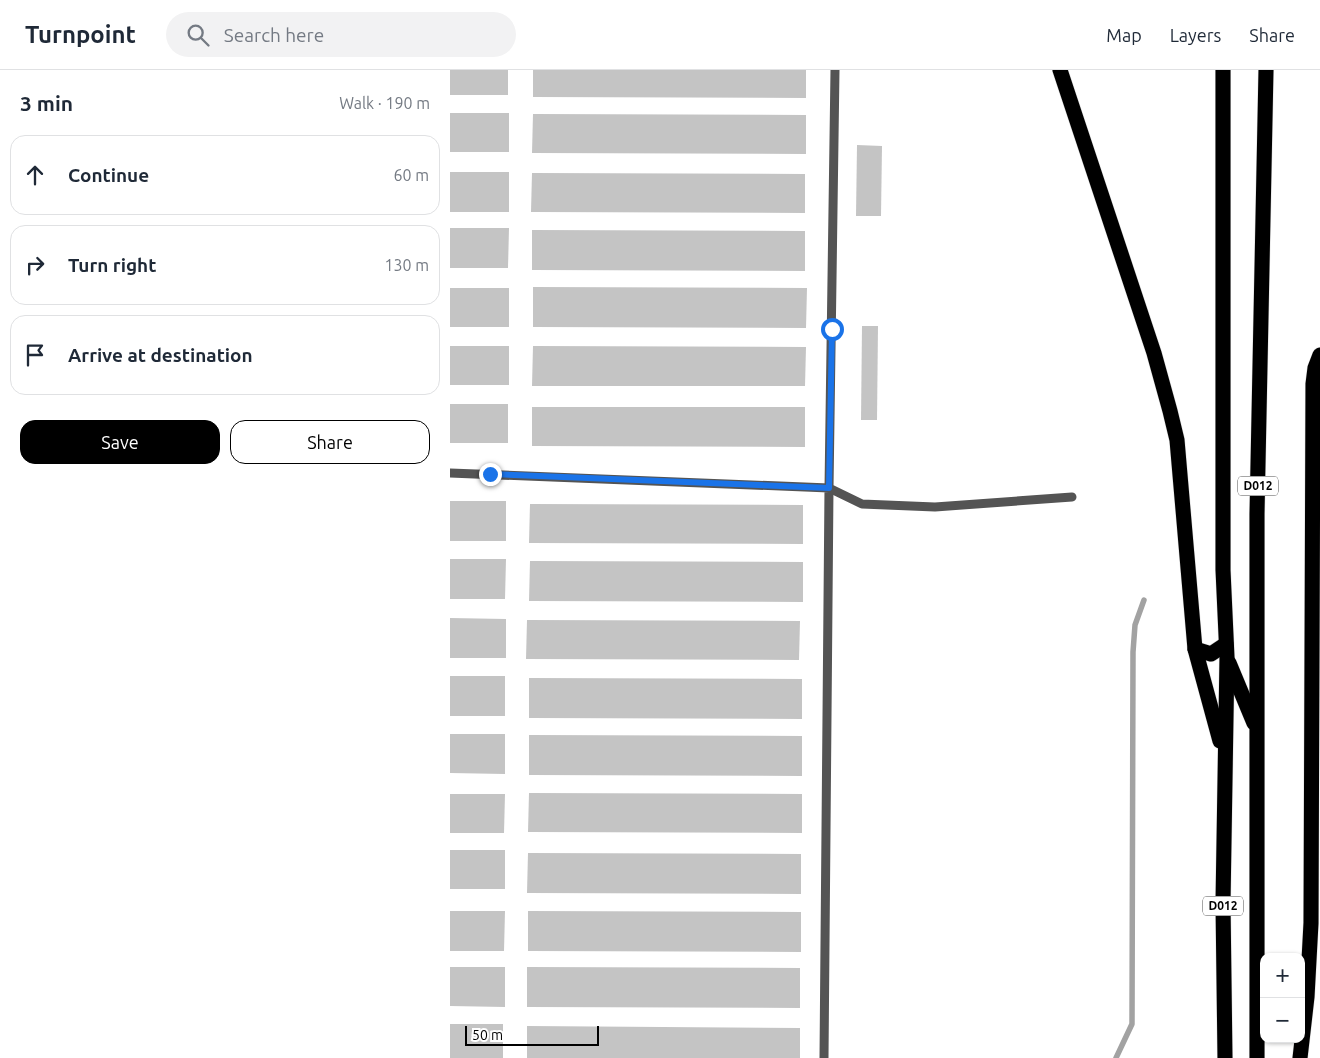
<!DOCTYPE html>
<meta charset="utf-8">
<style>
body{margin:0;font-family:Ubuntu,sans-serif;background:#f2f2f3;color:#1f2937}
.controls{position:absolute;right:15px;bottom:15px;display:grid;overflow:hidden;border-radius:10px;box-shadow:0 1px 4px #0004}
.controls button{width:45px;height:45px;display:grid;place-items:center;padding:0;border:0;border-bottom:1px solid #e0e1e3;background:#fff;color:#1f2937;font:25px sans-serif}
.scale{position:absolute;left:15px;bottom:12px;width:134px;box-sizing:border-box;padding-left:5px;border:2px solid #000;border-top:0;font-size:14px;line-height:18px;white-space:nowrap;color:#000;-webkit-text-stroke:4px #fff;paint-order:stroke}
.stop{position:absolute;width:15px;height:15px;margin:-11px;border:4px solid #1a73e8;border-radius:50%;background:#fff}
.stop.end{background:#1a73e8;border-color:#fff;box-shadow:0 1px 5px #0008}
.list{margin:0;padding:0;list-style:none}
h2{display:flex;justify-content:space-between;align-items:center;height:65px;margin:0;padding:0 20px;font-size:21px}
h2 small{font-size:16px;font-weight:400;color:#747a83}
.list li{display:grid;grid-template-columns:32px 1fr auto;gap:15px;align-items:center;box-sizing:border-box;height:80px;margin:0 10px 10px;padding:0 10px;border:1px solid #e0e1e3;border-radius:15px}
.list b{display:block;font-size:19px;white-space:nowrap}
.list em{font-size:16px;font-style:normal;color:#747a83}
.actions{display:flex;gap:10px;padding:15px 20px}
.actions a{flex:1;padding:11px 0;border:1px solid #000;border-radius:15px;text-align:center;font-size:18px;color:#000}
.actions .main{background:#000;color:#fff}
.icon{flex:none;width:28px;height:28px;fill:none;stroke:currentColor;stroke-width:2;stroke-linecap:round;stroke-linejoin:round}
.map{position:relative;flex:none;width:870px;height:988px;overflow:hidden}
header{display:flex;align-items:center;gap:30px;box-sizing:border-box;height:70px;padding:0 25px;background:#fff;border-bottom:1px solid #e0e1e3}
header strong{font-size:24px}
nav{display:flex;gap:28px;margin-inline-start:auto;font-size:18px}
.search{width:350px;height:45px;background:#f2f2f3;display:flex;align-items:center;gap:12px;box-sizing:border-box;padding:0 18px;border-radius:28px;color:#747a83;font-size:19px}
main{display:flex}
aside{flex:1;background:#fff}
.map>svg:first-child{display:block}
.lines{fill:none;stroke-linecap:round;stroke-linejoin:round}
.stream{stroke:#a2a2a2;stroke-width:5.5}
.building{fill:#c4c4c4}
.highway-casing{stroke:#dbdbdb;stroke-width:16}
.lane{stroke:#545454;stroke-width:9}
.highway{stroke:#000;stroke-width:15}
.route{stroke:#1a73e8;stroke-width:6}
.labels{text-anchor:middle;stroke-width:4;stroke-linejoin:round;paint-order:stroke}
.shield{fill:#fff;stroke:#4c4c4c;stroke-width:1}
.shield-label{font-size:12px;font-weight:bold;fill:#000}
</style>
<header>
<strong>Turnpoint</strong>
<div class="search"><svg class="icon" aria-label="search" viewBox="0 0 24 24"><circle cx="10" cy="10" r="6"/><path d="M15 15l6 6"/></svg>Search here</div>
<nav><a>Map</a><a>Layers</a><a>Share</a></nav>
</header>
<main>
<aside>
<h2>3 min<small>Walk · 190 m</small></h2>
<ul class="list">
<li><svg class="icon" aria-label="ahead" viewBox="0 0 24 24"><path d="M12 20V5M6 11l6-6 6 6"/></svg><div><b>Continue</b></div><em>60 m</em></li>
<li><svg class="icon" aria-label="right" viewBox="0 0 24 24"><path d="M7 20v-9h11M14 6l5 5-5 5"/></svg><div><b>Turn right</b></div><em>130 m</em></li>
<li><svg class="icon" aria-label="arrive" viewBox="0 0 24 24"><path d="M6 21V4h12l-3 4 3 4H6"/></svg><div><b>Arrive at destination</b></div></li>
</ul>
<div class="actions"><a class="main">Save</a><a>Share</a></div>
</aside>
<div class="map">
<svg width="870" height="988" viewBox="0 0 870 988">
<rect width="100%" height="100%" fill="#fff"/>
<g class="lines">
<path class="stream" d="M666,988L682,954L683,582L685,555L694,530"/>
</g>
<g class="building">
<rect x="0" y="0" width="58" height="25"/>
<path d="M83,0H356V28L83,27Z"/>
<rect x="0" y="43" width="59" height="39"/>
<path d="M83,44L356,45V84L82,83Z"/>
<path d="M407,75L432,76L431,146H406Z"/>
<rect x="0" y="102" width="59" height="40"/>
<path d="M82,103L355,104V143L81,142Z"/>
<path d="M0,158H59L58,198H0Z"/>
<path d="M82,160L355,161V201L82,200Z"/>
<path d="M83,217L357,218L356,258L83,257Z"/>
<rect x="0" y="218" width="59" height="39"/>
<path d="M412,256H428L427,350H411Z"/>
<rect x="0" y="276" width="59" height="39"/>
<path d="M83,276L356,277L355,316H82Z"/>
<rect x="0" y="334" width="58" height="39"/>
<path d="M82,337H355V377L82,376Z"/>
<rect x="0" y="431" width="56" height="40"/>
<path d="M80,434L353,435V474L79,473Z"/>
<path d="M0,489H56L55,529H0Z"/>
<path d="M80,491L353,492V532L79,531Z"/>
<path d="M0,548L56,549V588H0Z"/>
<path d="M77,550L350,551L349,590L76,589Z"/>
<rect x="0" y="606" width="55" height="40"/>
<path d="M79,608L352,609V649L79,648Z"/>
<path d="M0,664H55V704L0,703Z"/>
<path d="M79,665L352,666V706L79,705Z"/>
<path d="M79,723L352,724V763L78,762Z"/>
<path d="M0,724H55L54,763H0Z"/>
<rect x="0" y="780" width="55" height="39"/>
<path d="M78,783L351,784V824L77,823Z"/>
<path d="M0,841H55L54,881H0Z"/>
<path d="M78,841L351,842V882L78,881Z"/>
<path d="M0,897H55V937L0,936Z"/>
<path d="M77,897L350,898V938L77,937Z"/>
<rect x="0" y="954" width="53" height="34"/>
<path d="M77,956L350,958V988H77Z"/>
</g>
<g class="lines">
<defs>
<g id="highway">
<path d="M610,0L704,283L720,341L727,370L745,579L770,671"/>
<path d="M773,0V500L777,587L773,833L775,988"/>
<path d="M745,579L761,584L776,574"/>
<path d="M779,593L804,653"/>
<path d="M807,988V444L816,0"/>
<path d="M850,988L857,927L861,853L863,314L865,298L870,285"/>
</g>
</defs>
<use href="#highway" class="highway-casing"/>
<g class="lane">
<path d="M385,0L379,418L412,434L485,437L622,427"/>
<path d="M0,403L379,418L374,988"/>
</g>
<use href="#highway" class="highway"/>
</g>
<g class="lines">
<path class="route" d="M40,404L379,418L382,259"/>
</g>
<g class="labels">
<g class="shield">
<rect x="788" y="406.5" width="40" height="19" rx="4"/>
<rect x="753" y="826.5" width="40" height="19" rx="4"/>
</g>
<g class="shield-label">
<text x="808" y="420">D012</text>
<text x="773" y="840">D012</text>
</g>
</g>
</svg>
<div class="controls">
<button>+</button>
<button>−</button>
</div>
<div class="scale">50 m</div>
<div class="stop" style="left:382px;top:259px"></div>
<div class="stop end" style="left:40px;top:404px"></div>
</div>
</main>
